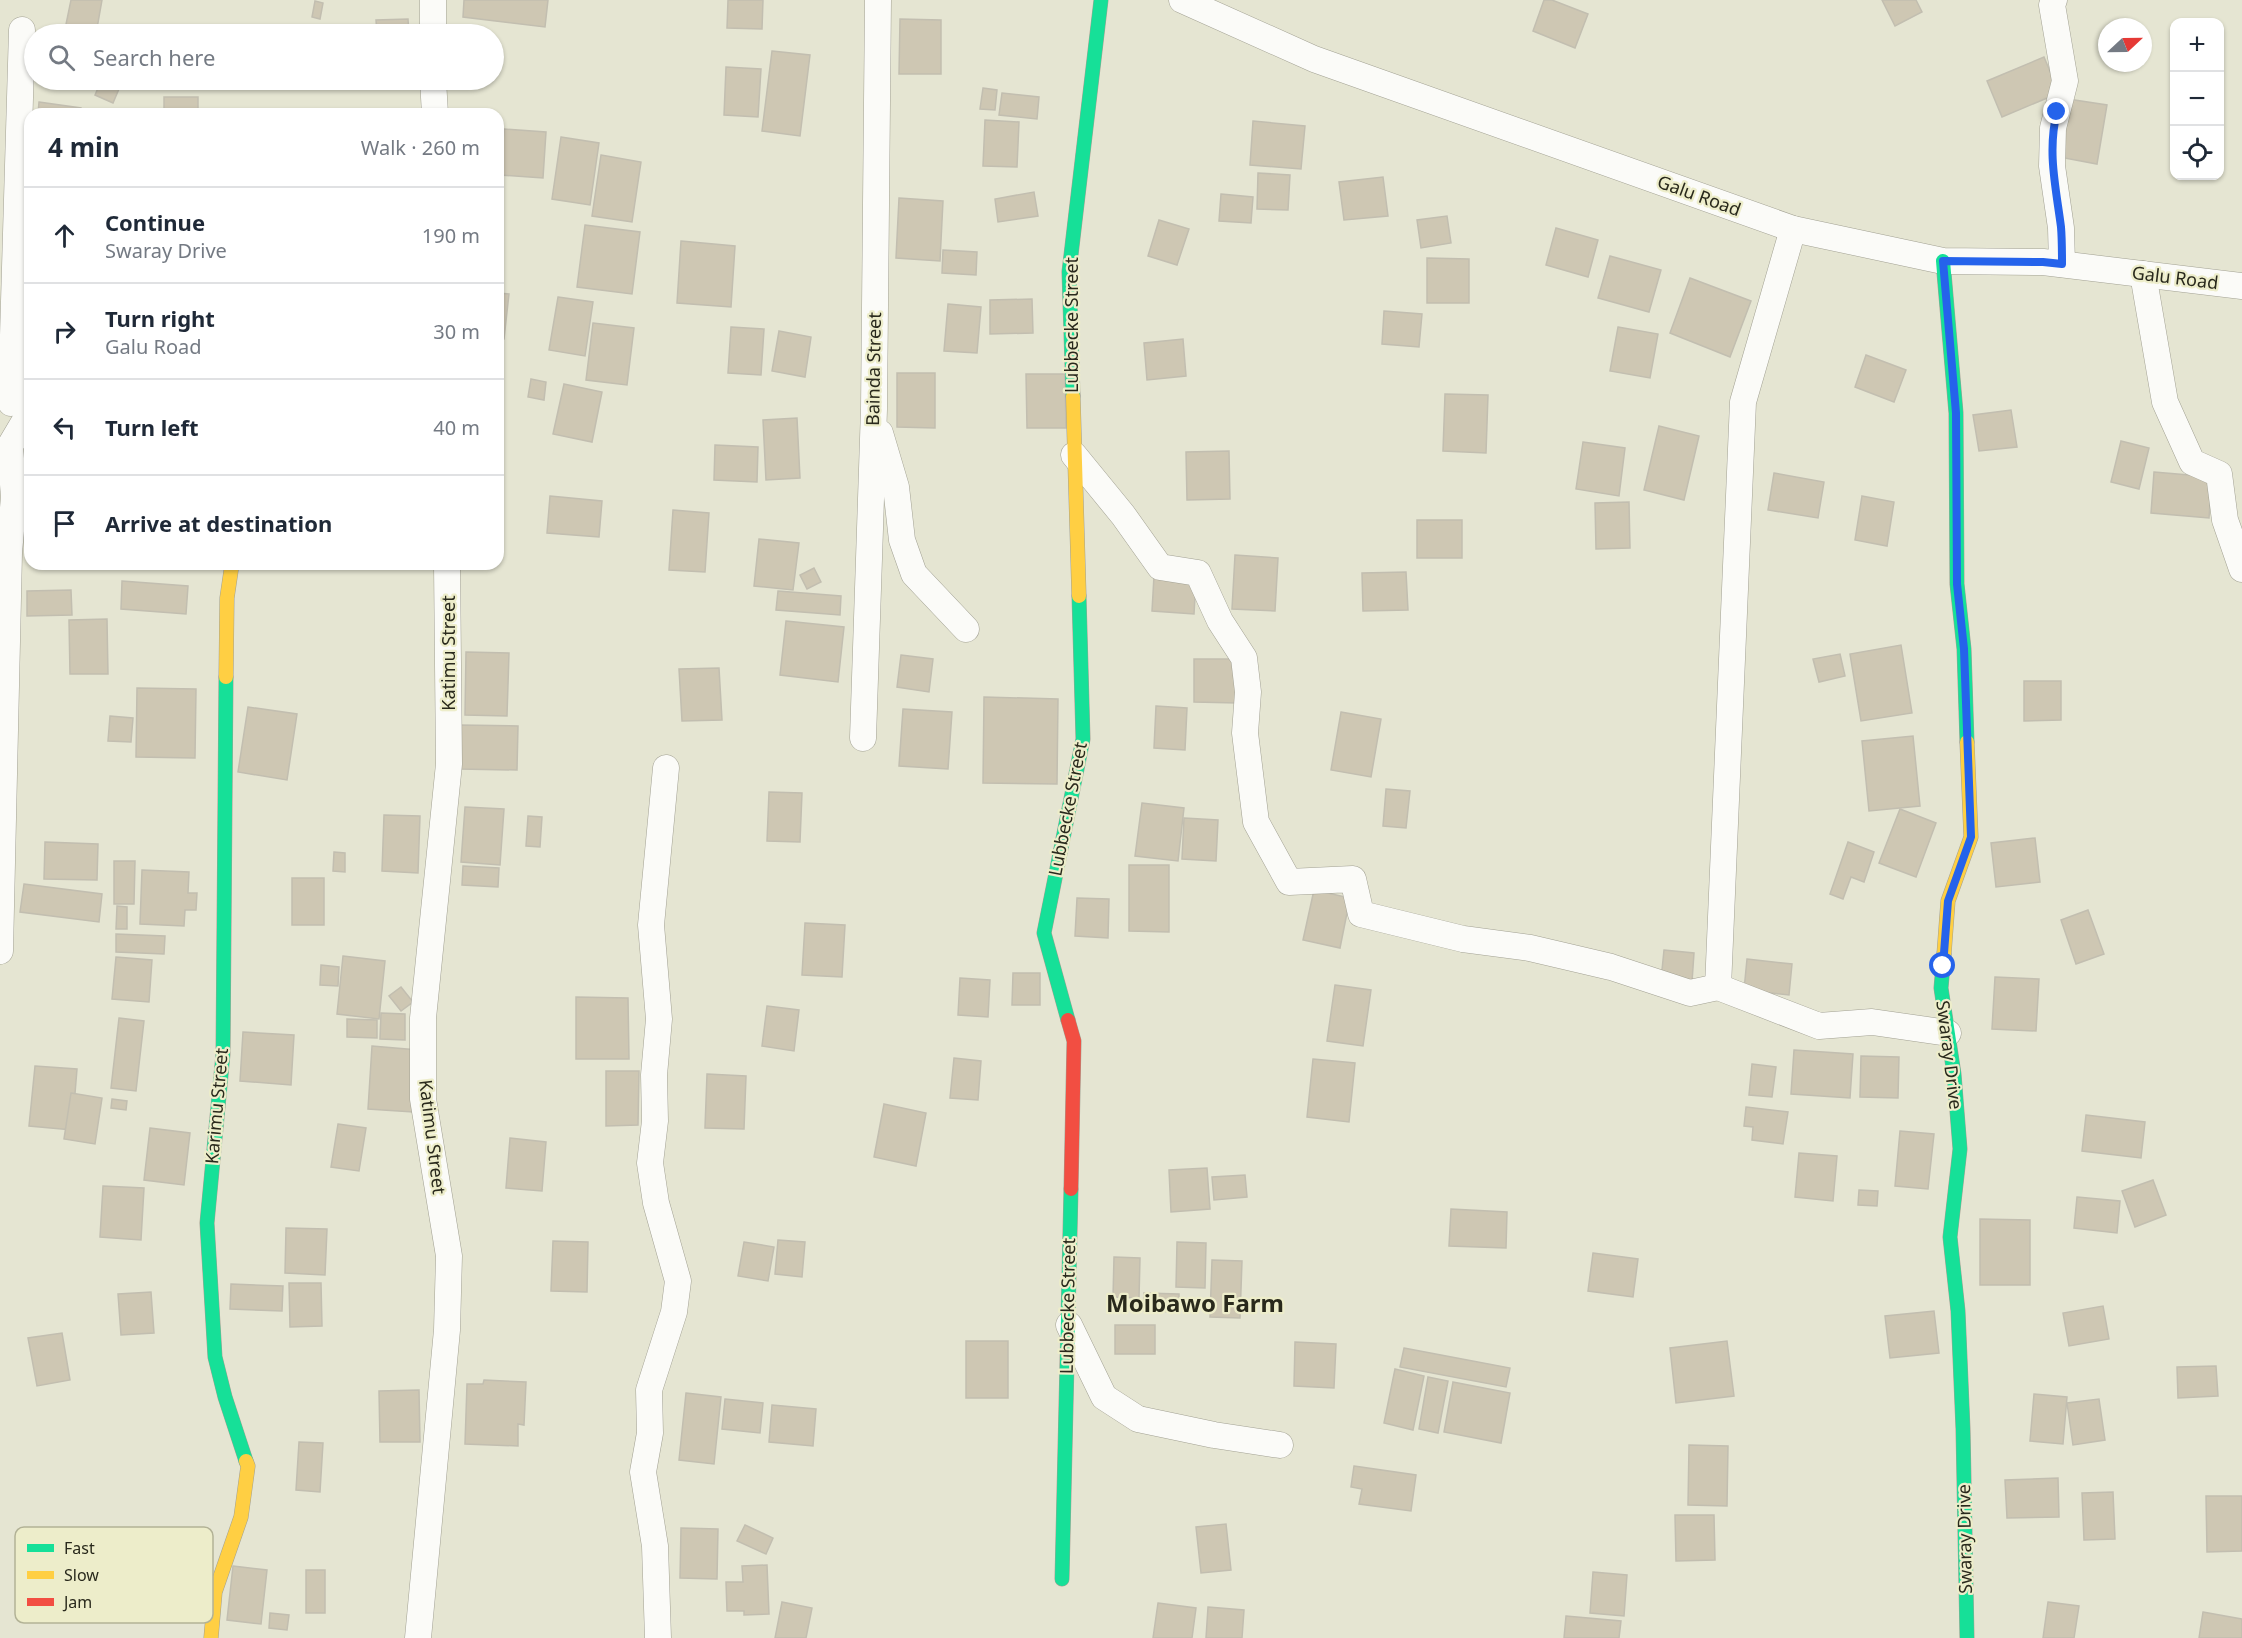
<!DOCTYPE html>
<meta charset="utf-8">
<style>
body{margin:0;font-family:"Noto Sans",sans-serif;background:#f2f2f3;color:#1f2937}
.controls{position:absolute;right:18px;top:18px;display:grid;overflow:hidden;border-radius:12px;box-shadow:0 2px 4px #0004}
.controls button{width:54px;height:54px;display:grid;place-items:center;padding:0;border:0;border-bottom:2px solid #e0e1e3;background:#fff;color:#1f2937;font:30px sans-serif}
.compass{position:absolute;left:2098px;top:18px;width:54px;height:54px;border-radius:50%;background:#fff;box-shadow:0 2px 4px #0004;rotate:68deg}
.stop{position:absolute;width:18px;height:18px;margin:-14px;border:4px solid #2563eb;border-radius:50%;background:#fff}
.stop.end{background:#2563eb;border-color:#fff;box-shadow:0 2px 6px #0008}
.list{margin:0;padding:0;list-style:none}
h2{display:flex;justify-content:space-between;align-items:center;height:78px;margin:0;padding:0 24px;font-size:26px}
h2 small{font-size:20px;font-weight:400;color:#747a83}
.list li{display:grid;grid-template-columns:39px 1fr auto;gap:18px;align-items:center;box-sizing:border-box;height:96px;padding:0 24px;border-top:2px solid #e0e1e3}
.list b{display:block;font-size:22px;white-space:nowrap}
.list p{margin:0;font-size:20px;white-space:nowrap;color:#747a83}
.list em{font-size:20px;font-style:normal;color:#747a83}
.icon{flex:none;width:33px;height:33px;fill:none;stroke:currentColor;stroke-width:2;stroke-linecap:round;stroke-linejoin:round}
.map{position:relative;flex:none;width:2242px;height:1638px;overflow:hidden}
.search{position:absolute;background:#fff;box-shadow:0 2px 4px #0004;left:24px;top:24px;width:480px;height:66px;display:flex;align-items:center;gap:15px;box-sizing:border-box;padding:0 21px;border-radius:33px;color:#747a83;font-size:22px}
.panel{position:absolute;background:#fff;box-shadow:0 2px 4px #0004;left:24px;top:108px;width:480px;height:462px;border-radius:18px}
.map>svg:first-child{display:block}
.building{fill:#cec7b3;stroke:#c2beb0;stroke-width:1.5}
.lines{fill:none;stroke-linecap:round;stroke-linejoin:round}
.street-casing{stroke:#a2a193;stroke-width:27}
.fast-casing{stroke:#a2a193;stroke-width:15}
.slow-casing{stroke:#a2a193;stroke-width:15}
.jam-casing{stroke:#a2a193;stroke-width:15}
.street{stroke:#fbfbf8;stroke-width:26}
.fast{stroke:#16e098;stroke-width:14}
.slow{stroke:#ffcf43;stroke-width:14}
.jam{stroke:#f24e42;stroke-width:14}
.route{stroke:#2563eb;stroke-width:8}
.labels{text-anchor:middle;stroke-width:4.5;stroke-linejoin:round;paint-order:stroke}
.street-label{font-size:18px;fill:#29291c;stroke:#ededca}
.district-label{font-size:24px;font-weight:bold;fill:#29291c;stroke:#ededca}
.key{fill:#ededca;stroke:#b2b296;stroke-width:1.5}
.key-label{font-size:16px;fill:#29291c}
</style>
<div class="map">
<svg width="2242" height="1638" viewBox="0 0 2242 1638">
<rect width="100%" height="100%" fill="#e5e5d2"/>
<g class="building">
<path d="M71,0H102L96,34H64Z"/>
<path d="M464,0H548L545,27L463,17Z"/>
<path d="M728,0H763L762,29L727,28Z"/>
<path d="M1544,0H1552L1588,14L1575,48L1533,31Z"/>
<path d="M1882,0H1916L1922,12L1895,26Z"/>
<path d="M315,1L323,3L320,19L312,17Z"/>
<path d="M408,19L409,34H377L376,20Z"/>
<path d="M900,19L941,20V74H899Z"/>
<path d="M325,28V34H277L276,32Z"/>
<path d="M772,51L810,55L800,136L762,131Z"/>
<path d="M2044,57L2059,93L2002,117L1987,81Z"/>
<path d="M726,67L761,69L758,117L724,115Z"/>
<path d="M265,80H283L284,83L269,89Z"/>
<path d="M101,81L119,89L113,103L95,95Z"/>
<path d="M983,88L997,90L995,110L980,109Z"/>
<path d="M1002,93L1039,97L1037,119L999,115Z"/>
<rect x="164" y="97" width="34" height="17"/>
<path d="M2068,99L2107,105L2097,164L2059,157Z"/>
<path d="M39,102L81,108V114H38Z"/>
<path d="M985,120L1019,122L1017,167L983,166Z"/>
<path d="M1253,121L1305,126L1301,169L1250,165Z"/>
<path d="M504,129L546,132L543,178L500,175Z"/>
<path d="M561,137L599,143L590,205L552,199Z"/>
<path d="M601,155L641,162L632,222L592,216Z"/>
<path d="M1258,173L1290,175L1288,210L1257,209Z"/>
<path d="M1383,177L1388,216L1344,220L1339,182Z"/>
<path d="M1034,192L1038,216L998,222L995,199Z"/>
<path d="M1221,194L1253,197L1251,223L1219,221Z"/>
<path d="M899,198L943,201L940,261L896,258Z"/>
<path d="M1447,216L1451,243L1421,248L1417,220Z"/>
<path d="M1159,220L1189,229L1177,265L1148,256Z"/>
<path d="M585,225L640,232L632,294L577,287Z"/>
<path d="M1556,228L1598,240L1588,277L1546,265Z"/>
<path d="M681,241L735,246L731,307L677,303Z"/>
<path d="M943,250L977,252L976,275L942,273Z"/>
<path d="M1610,256L1661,270L1649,312L1598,298Z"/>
<path d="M1427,258L1469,259V303H1427Z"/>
<path d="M1690,278L1751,301L1730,357L1670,333Z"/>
<path d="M498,293L509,294L504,339L498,338Z"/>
<path d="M558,297L593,302L585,356L549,350Z"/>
<path d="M1032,299L1033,333L990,334V300Z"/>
<path d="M948,304L981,307L977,353L944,351Z"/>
<path d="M1384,311L1422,314L1419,347L1382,344Z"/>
<path d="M593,323L634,328L627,385L586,380Z"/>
<path d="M731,327L764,329L761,375L728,373Z"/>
<path d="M1618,327L1658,334L1650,378L1610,371Z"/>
<path d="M779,331L811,337L805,377L772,371Z"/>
<path d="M1183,339L1186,376L1147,380L1144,343Z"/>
<path d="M1866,355L1906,370L1894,402L1855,387Z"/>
<path d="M897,373H935V428L897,427Z"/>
<path d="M1026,374H1065L1066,428H1027Z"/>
<path d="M531,379L546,382L544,400L528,397Z"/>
<path d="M564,384L602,392L592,442L553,434Z"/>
<path d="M1445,394L1488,395L1486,453L1443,451Z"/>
<path d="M2011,410L2017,447L1979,451L1973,415Z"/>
<path d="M797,418L800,478L766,480L763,420Z"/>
<path d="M1659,426L1699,436L1684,500L1644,490Z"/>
<path d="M2121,441L2149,448L2139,489L2111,482Z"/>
<path d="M1583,442L1625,448L1619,496L1576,489Z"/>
<path d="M715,445L758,447L757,482L714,480Z"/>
<path d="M1229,451L1230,499L1187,500L1186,452Z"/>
<path d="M2154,472L2212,477L2209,518L2151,513Z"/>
<path d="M1774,473L1824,482L1818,518L1768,510Z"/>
<path d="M550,496L602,501L599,537L547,533Z"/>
<path d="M1862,496L1894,502L1887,546L1855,540Z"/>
<path d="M1629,502L1630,548L1596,549L1595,503Z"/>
<path d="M673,510L709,513L705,572L669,570Z"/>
<rect x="1417" y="520" width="45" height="38"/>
<path d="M759,539L799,543L793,590L754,586Z"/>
<path d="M1235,555L1278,558L1275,611L1232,609Z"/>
<path d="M814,568L821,582L807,589L800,575Z"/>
<path d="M1406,572L1408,610L1363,611L1362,573Z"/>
<path d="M1154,576L1196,578L1194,614L1152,611Z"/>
<path d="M122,581L188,586L186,614L121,609Z"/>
<path d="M71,590L72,615L27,616V591Z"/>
<path d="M778,591L841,596L840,615L776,610Z"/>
<path d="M107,619L108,674H70L69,620Z"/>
<path d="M786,621L844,627L838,682L780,675Z"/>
<path d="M1901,645L1912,713L1861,721L1850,654Z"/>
<path d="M466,652L509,653L507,716L465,715Z"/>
<path d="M1840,654L1845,676L1819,682L1813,659Z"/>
<path d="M901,655L933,659L929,692L897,687Z"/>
<path d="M1194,659H1236L1237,703L1194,702Z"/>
<path d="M719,668L722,720L682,721L679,669Z"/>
<path d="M2024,681H2061V720L2024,721Z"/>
<path d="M137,688L196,689L195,758L136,757Z"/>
<path d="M984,697L1058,699L1057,784L983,783Z"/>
<path d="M1156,706L1187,708L1185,750L1154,748Z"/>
<path d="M248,707L297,714L287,780L238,772Z"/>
<path d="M903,709L952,712L948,769L899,766Z"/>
<path d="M1341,712L1381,719L1371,777L1331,770Z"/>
<path d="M110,716L133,718L131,742L108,741Z"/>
<path d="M459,725L518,726L517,770L459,769Z"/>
<path d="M1913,736L1920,806L1869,811L1862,741Z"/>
<path d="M1386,789L1410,791L1406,828L1383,826Z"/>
<path d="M769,792L802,793L800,842L767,841Z"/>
<path d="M1142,803L1184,808L1178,861L1135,856Z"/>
<path d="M465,807L504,809L500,865L461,862Z"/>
<path d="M1900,809L1936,823L1916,877L1879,863Z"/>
<path d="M384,815L420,816L418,873L382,871Z"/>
<path d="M528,816L542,817L540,847L526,846Z"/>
<path d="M1184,818L1218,820L1216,861L1182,859Z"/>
<path d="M2035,838L2040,882L1996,887L1991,843Z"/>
<path d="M45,842L98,844L97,880L44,879Z"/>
<path d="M1848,842L1874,852L1864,882L1851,877L1843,899L1830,894Z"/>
<path d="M334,852L345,853V872L333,871Z"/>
<path d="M114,861H135L134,904H114Z"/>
<path d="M1129,865H1169V932L1129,931Z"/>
<path d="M463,866L499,868L498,887L462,885Z"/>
<path d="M142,870L189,872L188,893H197L196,910H185L184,926L140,924Z"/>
<rect x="292" y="878" width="32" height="47"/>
<path d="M24,884L102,894L99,922L20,912Z"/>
<path d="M1314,890L1350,898L1340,948L1303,940Z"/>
<path d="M1077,898L1109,899L1108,938L1075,936Z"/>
<path d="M117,906L127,907V929H116Z"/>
<path d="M2088,910L2104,954L2076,964L2061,920Z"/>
<path d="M805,923L845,925L842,977L802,975Z"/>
<path d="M116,934L165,936L164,954L116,952Z"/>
<path d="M1664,950L1694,953L1692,982L1661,980Z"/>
<path d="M343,956L385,961L379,1019L337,1014Z"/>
<path d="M116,957L152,960L149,1002L112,999Z"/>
<path d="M1747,959L1792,964L1789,995L1744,990Z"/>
<path d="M321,965L339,967L338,986L320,985Z"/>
<path d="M1013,973H1040V1005H1012Z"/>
<path d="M1995,977L2039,979L2036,1031L1992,1029Z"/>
<path d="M960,978L990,980L988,1017L958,1015Z"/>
<path d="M1335,985L1371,990L1363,1046L1327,1041Z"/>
<path d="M401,987L413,1002L401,1011L389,996Z"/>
<path d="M576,997L628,998L629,1059H576Z"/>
<path d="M767,1006L799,1010L794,1051L762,1046Z"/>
<path d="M381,1013L405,1014V1040L380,1039Z"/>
<path d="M119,1018L144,1021L136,1091L111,1088Z"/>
<path d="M347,1019L377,1020V1038L347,1037Z"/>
<path d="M243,1032L294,1035L291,1085L240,1081Z"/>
<path d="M372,1046L418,1050L413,1112L368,1109Z"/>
<path d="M1794,1050L1853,1054L1850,1098L1791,1094Z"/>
<path d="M1861,1056L1899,1057L1898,1098L1860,1097Z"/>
<path d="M954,1058L981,1061L978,1100L950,1098Z"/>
<path d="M1313,1059L1355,1063L1349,1122L1307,1117Z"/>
<path d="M1752,1064L1776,1067L1772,1097L1749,1095Z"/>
<path d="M35,1066L77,1069L72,1130L29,1126Z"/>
<path d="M606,1071H639L638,1125L606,1126Z"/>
<path d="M707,1074L746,1076L744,1129L705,1128Z"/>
<path d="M71,1093L102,1098L95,1144L64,1139Z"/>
<path d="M112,1099L127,1101L126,1110L111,1108Z"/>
<path d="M884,1104L926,1113L916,1166L874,1157Z"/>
<path d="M1746,1107L1788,1112L1783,1144L1752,1140L1753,1127L1744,1126Z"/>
<path d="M2086,1115L2145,1122L2141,1158L2082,1151Z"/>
<path d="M338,1124L366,1128L359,1171L331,1167Z"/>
<path d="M150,1128L190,1133L184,1185L144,1180Z"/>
<path d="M1900,1131L1934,1134L1928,1189L1895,1186Z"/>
<path d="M510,1138L546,1142L542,1191L506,1188Z"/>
<path d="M1799,1153L1837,1156L1833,1201L1795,1197Z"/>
<path d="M1207,1168L1210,1209L1171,1212L1169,1170Z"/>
<path d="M1245,1175L1247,1197L1214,1200L1212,1177Z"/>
<path d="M2153,1180L2166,1215L2135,1227L2122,1191Z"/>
<path d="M103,1186L144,1188L141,1240L100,1237Z"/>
<path d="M1859,1190L1878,1191L1877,1206L1858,1205Z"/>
<path d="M2077,1197L2120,1201L2117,1233L2074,1228Z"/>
<path d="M1451,1209L1507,1212L1506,1248L1449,1246Z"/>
<path d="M1980,1219L2030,1220V1285H1980Z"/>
<path d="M286,1228L327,1229L325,1275L285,1273Z"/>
<path d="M778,1240L805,1242L802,1277L775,1274Z"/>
<path d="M553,1241L588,1242L587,1292L551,1291Z"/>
<path d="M744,1242L774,1247L768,1281L738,1276Z"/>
<path d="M1177,1242L1206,1243L1205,1288L1176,1287Z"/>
<path d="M1593,1253L1638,1259L1633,1297L1588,1291Z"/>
<path d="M1114,1257L1140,1258L1139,1298L1113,1297Z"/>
<path d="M1212,1260L1242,1261L1240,1318L1210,1317Z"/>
<path d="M289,1283H321L322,1326L290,1327Z"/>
<path d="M231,1284L283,1286L282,1311L230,1309Z"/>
<path d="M151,1292L154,1333L121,1335L118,1294Z"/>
<path d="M1144,1293L1179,1294V1312L1143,1311Z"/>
<path d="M2103,1306L2109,1339L2069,1346L2063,1313Z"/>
<path d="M1934,1311L1939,1353L1890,1358L1885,1316Z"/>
<rect x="1115" y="1325" width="40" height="29"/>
<path d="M62,1333L70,1380L37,1386L28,1338Z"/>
<rect x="966" y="1341" width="42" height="57"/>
<path d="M1727,1341L1734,1396L1676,1403L1670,1348Z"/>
<path d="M1295,1342L1336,1344L1334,1388L1294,1386Z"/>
<path d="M1404,1348L1510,1368L1506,1387L1400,1367Z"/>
<path d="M2216,1366L2218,1396L2178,1398L2177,1367Z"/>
<path d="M1395,1369L1424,1376L1413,1430L1384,1423Z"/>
<path d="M1428,1377L1448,1381L1438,1433L1419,1429Z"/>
<path d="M484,1380L526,1382L524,1425L518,1424V1446L465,1444L467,1384H483Z"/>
<path d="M1453,1382L1510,1393L1501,1443L1444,1432Z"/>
<path d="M419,1390L420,1442H380L379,1391Z"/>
<path d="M686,1393L721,1397L714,1464L679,1460Z"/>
<path d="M2034,1394L2067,1397L2063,1444L2030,1441Z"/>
<path d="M725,1399L763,1403L760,1433L722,1429Z"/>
<path d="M2099,1399L2105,1440L2073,1445L2067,1403Z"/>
<path d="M772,1405L816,1409L813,1446L769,1442Z"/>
<path d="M299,1442L323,1443L320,1492L296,1490Z"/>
<path d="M1689,1445L1728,1446L1727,1506L1688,1505Z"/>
<path d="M1354,1466L1416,1475L1411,1511L1359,1504L1362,1489L1351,1487Z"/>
<path d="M2058,1478L2059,1517L2007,1518L2005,1480Z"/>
<path d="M2113,1492L2115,1539L2084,1540L2082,1493Z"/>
<path d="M2206,1496H2242V1551L2207,1552Z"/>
<path d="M1675,1515H1714L1715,1560L1676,1561Z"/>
<path d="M1226,1524L1231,1570L1201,1573L1196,1527Z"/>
<path d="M745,1525L773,1538L766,1554L737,1541Z"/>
<path d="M681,1528L718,1529L717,1579L680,1578Z"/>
<path d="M767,1565L769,1614L744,1615V1611H727L726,1582H743L742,1566Z"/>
<path d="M233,1566L267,1570L261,1624L227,1620Z"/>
<rect x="306" y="1570" width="19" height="43"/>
<path d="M1593,1572L1627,1575L1624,1616L1590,1613Z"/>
<path d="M782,1602L812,1608L806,1638H775Z"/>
<path d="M2048,1602L2079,1606L2074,1638H2043Z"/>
<path d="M1158,1603L1196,1608L1192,1638H1153Z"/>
<path d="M1208,1607L1244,1610L1242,1638H1206Z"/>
<path d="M2203,1612L2242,1619V1638H2199Z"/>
<path d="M270,1613L289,1615L287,1630L269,1628Z"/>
<path d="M1566,1616L1621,1621L1619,1638H1564Z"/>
</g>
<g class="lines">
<defs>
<g id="street">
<path d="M1182,0L1314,59L1793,229L1943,261L2043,262L2242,286"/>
<path d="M2054,0L2052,5L2065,81L2053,128L2052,166L2061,228L2062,264"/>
<path d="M433,34V0"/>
<path d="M433,80L435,114"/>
<path d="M2143,274L2165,402L2192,462L2219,474L2225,520L2242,569"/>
<path d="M11,403L22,30"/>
<path d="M880,433L896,487L902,540L914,574L966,629"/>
<path d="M1074,455L1123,515L1160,567L1198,573L1220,621L1244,658L1248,692L1245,733L1256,822L1289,882L1353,879L1361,914L1463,939L1530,948L1611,967L1690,993L1718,987L1819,1026L1872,1022L1948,1033"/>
<path d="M863,738L874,409L878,0"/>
<path d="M0,951L9,553L14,497L10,446L30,412"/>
<path d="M1718,987L1743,402L1793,229"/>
<path d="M1069,1325L1104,1397L1138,1419L1214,1435L1280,1445"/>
<path d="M418,1638L447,1330L449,1256L423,1099V1018L449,764L447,564"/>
<path d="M658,1638L655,1546L643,1472L650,1433L649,1390L674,1312L678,1281L656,1203L650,1163L655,1121L654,1075L659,1019L651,925L666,768"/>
</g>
<g id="fast">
<path d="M1943,261L1956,413L1957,584L1964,649L1967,742"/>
<path d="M1073,396L1069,272L1101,0"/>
<path d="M226,677L223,1054L207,1223L215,1357L225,1397L246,1461"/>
<path d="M1944,954L1941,988L1954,1074L1960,1149L1950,1237L1958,1311L1963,1429L1967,1638"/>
<path d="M1068,1020L1044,933L1083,739L1079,596"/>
<path d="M1062,1579L1071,1189"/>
</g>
<g id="slow">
<path d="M1073,396L1079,596"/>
<path d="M226,677L227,598L232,564"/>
<path d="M1944,954L1948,901L1971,837L1967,742"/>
<path d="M211,1638L215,1592L241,1517L248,1466L246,1461"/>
</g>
<path id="jam" d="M1068,1020L1074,1041L1071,1189"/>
</defs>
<use href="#street" class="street-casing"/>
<use href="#fast" class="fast-casing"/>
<use href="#slow" class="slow-casing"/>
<use href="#jam" class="jam-casing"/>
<use href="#street" class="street"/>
<use href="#fast" class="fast"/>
<use href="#slow" class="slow"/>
<use href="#jam" class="jam"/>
</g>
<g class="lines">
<path class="route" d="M1943,966L1948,901L1971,837L1964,649L1957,584L1956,413L1943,261L2043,262L2062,264C2062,252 2062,239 2061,227C2056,188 2047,151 2057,112"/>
</g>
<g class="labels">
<g class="street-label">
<text transform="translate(1699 196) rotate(20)" y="6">Galu Road</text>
<text transform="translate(2175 278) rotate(7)" y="6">Galu Road</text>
<text transform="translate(1072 325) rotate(-90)" y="6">Lubbecke Street</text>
<text transform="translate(874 369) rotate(-89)" y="6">Bainda Street</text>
<text transform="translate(449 653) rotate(-90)" y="6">Katimu Street</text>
<text transform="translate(1068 809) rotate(-79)" y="6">Lubbecke Street</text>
<text transform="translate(1949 1055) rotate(83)" y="6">Swaray Drive</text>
<text transform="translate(217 1106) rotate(-85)" y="6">Karimu Street</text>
<text transform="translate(432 1137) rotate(83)" y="6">Katimu Street</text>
<text transform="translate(1068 1306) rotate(-89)" y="6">Lubbecke Street</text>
<text transform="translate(1965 1539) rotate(-91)" y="6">Swaray Drive</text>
</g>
<g class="district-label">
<text x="1195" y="1312">Moibawo Farm</text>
</g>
</g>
<rect x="15" y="1527" width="198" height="96" rx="9" class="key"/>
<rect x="27" y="1544" width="27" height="8" fill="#16e098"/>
<rect x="27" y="1571" width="27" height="8" fill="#ffcf43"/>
<rect x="27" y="1598" width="27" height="8" fill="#f24e42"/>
<g class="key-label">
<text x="64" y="1554">Fast</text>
<text x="64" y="1581">Slow</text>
<text x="64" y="1608">Jam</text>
</g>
</svg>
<div class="controls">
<button>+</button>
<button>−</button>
<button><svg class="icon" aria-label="locate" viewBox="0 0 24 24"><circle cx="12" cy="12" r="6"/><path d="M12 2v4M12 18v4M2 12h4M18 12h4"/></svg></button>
</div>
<svg class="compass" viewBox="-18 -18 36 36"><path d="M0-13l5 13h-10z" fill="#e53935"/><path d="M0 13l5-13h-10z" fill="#747a83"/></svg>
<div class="stop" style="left:1943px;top:966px"></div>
<div class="stop end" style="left:2057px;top:112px"></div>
<div class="search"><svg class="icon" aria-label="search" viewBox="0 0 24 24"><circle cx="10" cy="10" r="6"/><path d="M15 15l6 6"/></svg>Search here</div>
<section class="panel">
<h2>4 min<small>Walk · 260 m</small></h2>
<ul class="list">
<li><svg class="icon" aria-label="ahead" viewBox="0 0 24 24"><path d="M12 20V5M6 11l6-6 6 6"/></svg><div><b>Continue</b><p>Swaray Drive</p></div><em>190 m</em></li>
<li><svg class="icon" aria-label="right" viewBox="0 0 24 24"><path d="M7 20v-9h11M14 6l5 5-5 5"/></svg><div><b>Turn right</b><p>Galu Road</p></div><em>30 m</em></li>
<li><svg class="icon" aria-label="left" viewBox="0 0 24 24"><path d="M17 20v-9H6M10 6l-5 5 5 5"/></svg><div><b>Turn left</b></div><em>40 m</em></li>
<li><svg class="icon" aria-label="arrive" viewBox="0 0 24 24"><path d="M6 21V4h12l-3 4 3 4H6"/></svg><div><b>Arrive at destination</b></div></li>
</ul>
</section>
</div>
